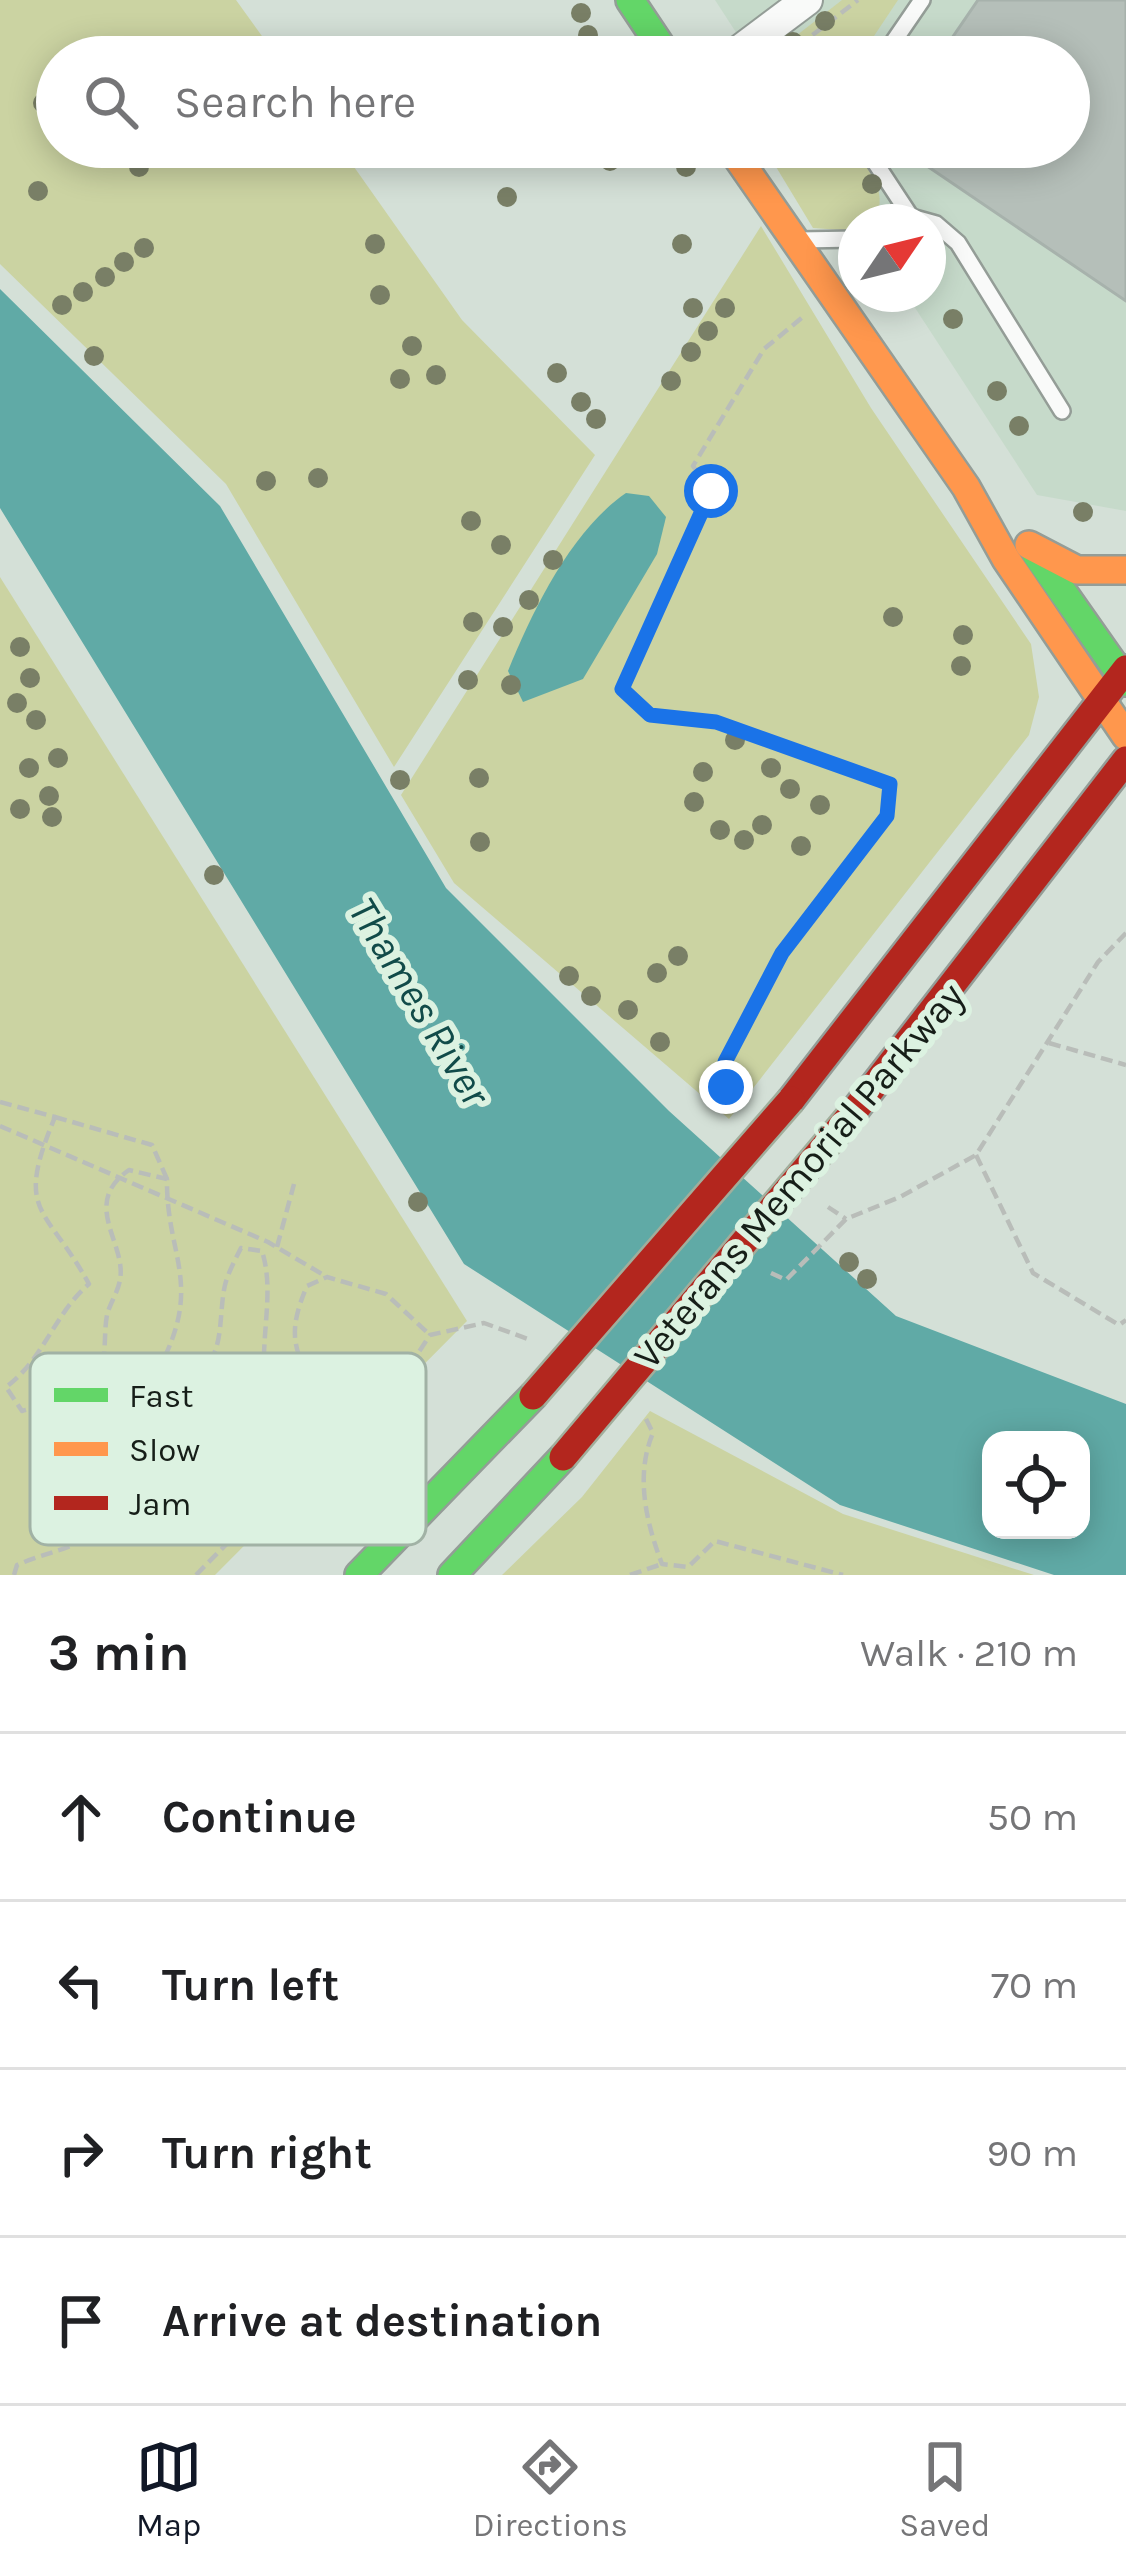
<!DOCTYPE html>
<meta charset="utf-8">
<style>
body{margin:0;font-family:Karla,sans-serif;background:#f6f6f6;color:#202124}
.controls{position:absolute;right:36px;bottom:36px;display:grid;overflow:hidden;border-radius:24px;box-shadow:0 6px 30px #0003}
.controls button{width:108px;height:108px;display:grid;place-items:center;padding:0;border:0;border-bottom:3px solid #e0e0e0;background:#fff;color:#202124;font:60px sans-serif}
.compass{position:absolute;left:838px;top:204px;width:108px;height:108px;border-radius:50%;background:#fff;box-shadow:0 6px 30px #0003;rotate:55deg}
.stop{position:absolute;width:36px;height:36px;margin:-27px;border:9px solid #1a73e8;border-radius:50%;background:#fff}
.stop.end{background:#1a73e8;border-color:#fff;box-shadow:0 3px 12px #0008}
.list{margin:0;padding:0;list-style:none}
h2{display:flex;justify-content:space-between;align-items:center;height:156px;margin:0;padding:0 48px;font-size:51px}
h2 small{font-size:39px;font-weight:400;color:#757577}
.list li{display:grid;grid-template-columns:78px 1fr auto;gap:36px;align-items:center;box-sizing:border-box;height:168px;padding:0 48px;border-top:3px solid #e0e0e0}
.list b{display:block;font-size:45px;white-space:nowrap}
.list em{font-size:39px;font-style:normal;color:#757577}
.icon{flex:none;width:66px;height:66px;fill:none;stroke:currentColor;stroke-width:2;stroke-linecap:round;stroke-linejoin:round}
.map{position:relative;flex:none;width:1126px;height:1575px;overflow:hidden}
.search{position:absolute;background:#fff;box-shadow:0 6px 30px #0003;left:36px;right:36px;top:36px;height:132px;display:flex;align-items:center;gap:30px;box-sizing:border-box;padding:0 42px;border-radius:66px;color:#757577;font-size:45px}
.sheet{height:828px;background:#fff}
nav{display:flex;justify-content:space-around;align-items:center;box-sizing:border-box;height:168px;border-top:3px solid #e0e0e0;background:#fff;font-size:33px;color:#757577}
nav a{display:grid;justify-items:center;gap:6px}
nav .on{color:#111827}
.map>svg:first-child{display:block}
.built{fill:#c6daca}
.green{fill:#cbd3a2}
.water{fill:#60aaa6;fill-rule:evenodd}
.building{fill:#b5bfb9;stroke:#a7b2ac;stroke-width:3}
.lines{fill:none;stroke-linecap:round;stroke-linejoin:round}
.lane-casing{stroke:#949d97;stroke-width:20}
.street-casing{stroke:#949d97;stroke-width:34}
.fast-casing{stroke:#949d97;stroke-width:32}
.slow-casing{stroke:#949d97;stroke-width:32}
.jam-casing{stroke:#949d97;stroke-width:32}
.path{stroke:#b9bdb9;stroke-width:4.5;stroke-dasharray:12 6;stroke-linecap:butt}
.lane{stroke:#f9faf9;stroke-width:15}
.street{stroke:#f9faf9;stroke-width:30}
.fast{stroke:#63d668;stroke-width:27}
.slow{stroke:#ff974d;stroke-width:27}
.jam{stroke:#b3261e;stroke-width:27}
.jam-bridge-casing{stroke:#a1ae9c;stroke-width:32;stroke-linecap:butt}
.jam-bridge{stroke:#b3261e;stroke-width:27}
.tree{fill:#797f66}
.route{stroke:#1a73e8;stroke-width:15}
.labels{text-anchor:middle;stroke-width:12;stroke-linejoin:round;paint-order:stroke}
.street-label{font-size:39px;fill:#161e18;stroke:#dcf2e1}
.water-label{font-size:42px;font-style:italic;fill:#114b49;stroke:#dcf2e1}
.key{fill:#dcf2e1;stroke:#a1b2a5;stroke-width:3}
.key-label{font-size:33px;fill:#161e18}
</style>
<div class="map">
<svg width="1126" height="1575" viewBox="0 0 1126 1575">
<rect width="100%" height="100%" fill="#d4e0d7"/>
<path class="built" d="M715,0H1126V511L1037,495L906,294H928V222H859L810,147H1069V57H752Z"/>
<g class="green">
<path d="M0,0H236L277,57H57V147H340L462,320L595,455L394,767L226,484L0,264Z"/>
<path d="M842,0H898L860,57H769Z"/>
<path d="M764,147H852C869,171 888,189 876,219L856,222L855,231L813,228Z"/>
<path d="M761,226L871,408L1031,644L1039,697L1029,735L729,1119L454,883L401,795Z"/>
<path d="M0,577L467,1321L215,1575H0Z"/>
<path d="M650,1411L843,1514L1034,1575H502L582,1497Z"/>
</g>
<g class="water">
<path d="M0,289L220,506L446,888L669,1111L896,1316L1126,1404V1575H1054L840,1505L464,1264L0,508ZM991,1440H1081V1530H991Z"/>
<path d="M626,493L649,496L666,517L657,554L583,679L523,702L508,671C533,609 572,530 626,493Z"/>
</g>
<path class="building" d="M978,0H1126V301L899,147H1069V57H939Z"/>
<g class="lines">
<defs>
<g id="lane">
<path d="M883,57L922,0"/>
<path d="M865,147L911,217"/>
<path d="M902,222L911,217L936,224L958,243L1062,411"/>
<path d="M799,240L856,239"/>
</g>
<path id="street" d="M731,57L807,0"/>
<g id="fast">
<path d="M630,0L668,57"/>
<path d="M1036,554L1126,682"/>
<path d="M359,1575L533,1396"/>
<path d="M452,1575L563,1457"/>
</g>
<g id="slow">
<path d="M730,147L966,487L1006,559L1126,736"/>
<path d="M1029,545L1077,570H1126"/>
</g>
<g id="jam">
<path d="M791,1100L1126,669"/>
<path d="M852,1114L1126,760"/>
</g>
</defs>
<use href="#lane" class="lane-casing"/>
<use href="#street" class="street-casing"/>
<use href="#fast" class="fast-casing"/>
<use href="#slow" class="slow-casing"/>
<use href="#jam" class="jam-casing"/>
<g class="path">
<path d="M784,57L858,0"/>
<path d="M1049,1043L1126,1065"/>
<path d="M0,1102L55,1117C14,1215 45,1204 89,1284C54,1314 44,1359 6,1387L22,1411C39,1406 70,1403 84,1392C111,1372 102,1342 107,1315C110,1303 118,1292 120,1280C127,1243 80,1204 129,1170L167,1179C166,1252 200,1280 166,1354L185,1379C228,1366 217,1320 225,1285C228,1273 235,1260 241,1248L262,1251C275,1292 260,1337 265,1381L237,1412L242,1423L318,1396C294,1350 286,1335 307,1286L327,1277L386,1294L430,1335"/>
<path d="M735,1104C695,1029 846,883 884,820C890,810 889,796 890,784L716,722L650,715L622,689L711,491L693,466L764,349L804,316"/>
<path d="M55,1117L152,1145L167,1179"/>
<path d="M0,1126L268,1242L327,1277"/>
<path d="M976,1155L1033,1273L1119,1325L1126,1320"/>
<path d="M828,1207L846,1219"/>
<path d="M277,1247L294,1184"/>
<path d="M771,1273L786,1280L846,1219L900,1197L976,1155L1098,962L1126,933"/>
<path d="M646,1419L653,1433C635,1475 646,1522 662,1564L688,1567L715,1541L843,1575"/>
<path d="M14,1575L17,1565C65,1544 94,1552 113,1495L96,1479L89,1441L115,1416L153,1424L176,1446L201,1447L242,1423L259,1447L333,1484L430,1335L484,1323L528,1339"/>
<path d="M196,1575L265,1505L311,1473"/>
<path d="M630,1575L662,1564"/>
</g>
<use href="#lane" class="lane"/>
<use href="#street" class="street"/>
<use href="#fast" class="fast"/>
<use href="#slow" class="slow"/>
<use href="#jam" class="jam"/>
<defs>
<g id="jam-bridge">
<path d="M533,1396L791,1100"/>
<path d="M563,1457L852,1114"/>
</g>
</defs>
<use href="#jam-bridge" class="jam-bridge-casing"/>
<use href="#jam-bridge" class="jam-bridge"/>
</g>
<g class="tree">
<circle cx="581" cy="13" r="10"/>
<circle cx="825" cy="21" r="10"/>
<circle cx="588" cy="35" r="10"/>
<circle cx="793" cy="42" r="10"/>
<circle cx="43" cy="103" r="10"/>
<circle cx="610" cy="161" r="10"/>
<circle cx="139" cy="167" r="10"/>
<circle cx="686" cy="167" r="10"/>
<circle cx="872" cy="184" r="10"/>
<circle cx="38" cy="191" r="10"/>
<circle cx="507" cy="197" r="10"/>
<circle cx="375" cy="244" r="10"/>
<circle cx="682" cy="244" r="10"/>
<circle cx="144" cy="248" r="10"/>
<circle cx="124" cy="262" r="10"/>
<circle cx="105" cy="277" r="10"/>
<circle cx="83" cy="292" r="10"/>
<circle cx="380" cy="295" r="10"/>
<circle cx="62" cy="305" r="10"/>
<circle cx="693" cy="308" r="10"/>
<circle cx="725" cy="308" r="10"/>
<circle cx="953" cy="319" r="10"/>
<circle cx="708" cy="331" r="10"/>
<circle cx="412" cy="346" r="10"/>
<circle cx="691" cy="352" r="10"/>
<circle cx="94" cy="356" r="10"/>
<circle cx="557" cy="373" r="10"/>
<circle cx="436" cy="375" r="10"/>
<circle cx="400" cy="379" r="10"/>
<circle cx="671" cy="381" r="10"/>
<circle cx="997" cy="391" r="10"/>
<circle cx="581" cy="402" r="10"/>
<circle cx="596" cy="419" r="10"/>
<circle cx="1019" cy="426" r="10"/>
<circle cx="318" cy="478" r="10"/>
<circle cx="266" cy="481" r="10"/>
<circle cx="1083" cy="512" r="10"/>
<circle cx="471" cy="521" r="10"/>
<circle cx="501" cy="545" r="10"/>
<circle cx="553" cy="560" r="10"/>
<circle cx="529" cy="600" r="10"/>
<circle cx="893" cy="617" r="10"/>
<circle cx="473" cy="622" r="10"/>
<circle cx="503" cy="627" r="10"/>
<circle cx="963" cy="635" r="10"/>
<circle cx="20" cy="647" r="10"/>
<circle cx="961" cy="666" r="10"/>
<circle cx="30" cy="678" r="10"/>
<circle cx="468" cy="680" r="10"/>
<circle cx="511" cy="685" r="10"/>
<circle cx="17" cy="703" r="10"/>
<circle cx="36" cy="720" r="10"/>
<circle cx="735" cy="740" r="10"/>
<circle cx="58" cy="758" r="10"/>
<circle cx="29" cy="768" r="10"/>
<circle cx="771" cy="768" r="10"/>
<circle cx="703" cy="772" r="10"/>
<circle cx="479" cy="778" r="10"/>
<circle cx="400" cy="780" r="10"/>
<circle cx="790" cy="789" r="10"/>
<circle cx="49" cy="796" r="10"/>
<circle cx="694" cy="802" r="10"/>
<circle cx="820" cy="805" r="10"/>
<circle cx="20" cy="809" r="10"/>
<circle cx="52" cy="817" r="10"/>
<circle cx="762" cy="825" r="10"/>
<circle cx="720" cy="830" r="10"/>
<circle cx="744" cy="840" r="10"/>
<circle cx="480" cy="842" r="10"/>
<circle cx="801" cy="846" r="10"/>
<circle cx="214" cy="875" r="10"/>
<circle cx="678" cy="956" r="10"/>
<circle cx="657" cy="973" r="10"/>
<circle cx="569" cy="976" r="10"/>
<circle cx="591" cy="996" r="10"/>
<circle cx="628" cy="1010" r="10"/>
<circle cx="660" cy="1042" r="10"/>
<circle cx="418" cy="1202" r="10"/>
<circle cx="849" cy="1262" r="10"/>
<circle cx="867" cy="1279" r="10"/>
</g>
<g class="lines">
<path class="route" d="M711,491L622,689L650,715L716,722L890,784L887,816L782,953L725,1062L726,1087"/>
</g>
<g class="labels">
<g class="street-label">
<text transform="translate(798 1175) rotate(-50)" y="14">Veterans Memorial Parkway</text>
</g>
<g class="water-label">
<text transform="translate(420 1001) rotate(59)" y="15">Thames River</text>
</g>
</g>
<rect x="30" y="1353" width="396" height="192" rx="18" class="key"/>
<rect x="54" y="1388" width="54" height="14" fill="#63d668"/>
<rect x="54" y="1442" width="54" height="14" fill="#ff974d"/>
<rect x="54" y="1496" width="54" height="14" fill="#b3261e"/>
<g class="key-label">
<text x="129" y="1407">Fast</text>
<text x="129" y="1461">Slow</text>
<text x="129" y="1515">Jam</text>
</g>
</svg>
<div class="controls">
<button><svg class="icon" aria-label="locate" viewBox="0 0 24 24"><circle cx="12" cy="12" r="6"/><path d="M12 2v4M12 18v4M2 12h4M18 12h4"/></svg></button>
</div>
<svg class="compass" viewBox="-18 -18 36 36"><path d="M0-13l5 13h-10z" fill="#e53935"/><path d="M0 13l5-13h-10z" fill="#757577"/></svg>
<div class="stop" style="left:711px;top:491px"></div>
<div class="stop end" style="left:726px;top:1087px"></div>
<div class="search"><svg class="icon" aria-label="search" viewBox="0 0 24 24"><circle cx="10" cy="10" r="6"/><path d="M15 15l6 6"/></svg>Search here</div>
</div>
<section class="sheet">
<h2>3 min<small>Walk · 210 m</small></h2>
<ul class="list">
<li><svg class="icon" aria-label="ahead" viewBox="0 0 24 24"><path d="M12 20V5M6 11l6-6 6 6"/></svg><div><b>Continue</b></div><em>50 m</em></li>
<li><svg class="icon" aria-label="left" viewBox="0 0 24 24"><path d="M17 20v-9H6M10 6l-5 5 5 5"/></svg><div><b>Turn left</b></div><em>70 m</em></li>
<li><svg class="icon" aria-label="right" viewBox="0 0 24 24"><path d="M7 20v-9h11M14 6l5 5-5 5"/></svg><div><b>Turn right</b></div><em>90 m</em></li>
<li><svg class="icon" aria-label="arrive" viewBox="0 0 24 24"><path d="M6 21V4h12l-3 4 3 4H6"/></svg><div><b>Arrive at destination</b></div></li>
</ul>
</section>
<nav>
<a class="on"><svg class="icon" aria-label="map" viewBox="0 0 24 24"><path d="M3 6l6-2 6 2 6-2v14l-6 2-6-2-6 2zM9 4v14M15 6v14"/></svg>Map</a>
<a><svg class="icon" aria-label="directions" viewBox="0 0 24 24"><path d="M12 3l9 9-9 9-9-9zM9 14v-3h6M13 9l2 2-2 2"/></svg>Directions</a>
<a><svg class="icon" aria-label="saved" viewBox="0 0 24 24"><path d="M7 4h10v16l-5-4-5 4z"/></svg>Saved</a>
</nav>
